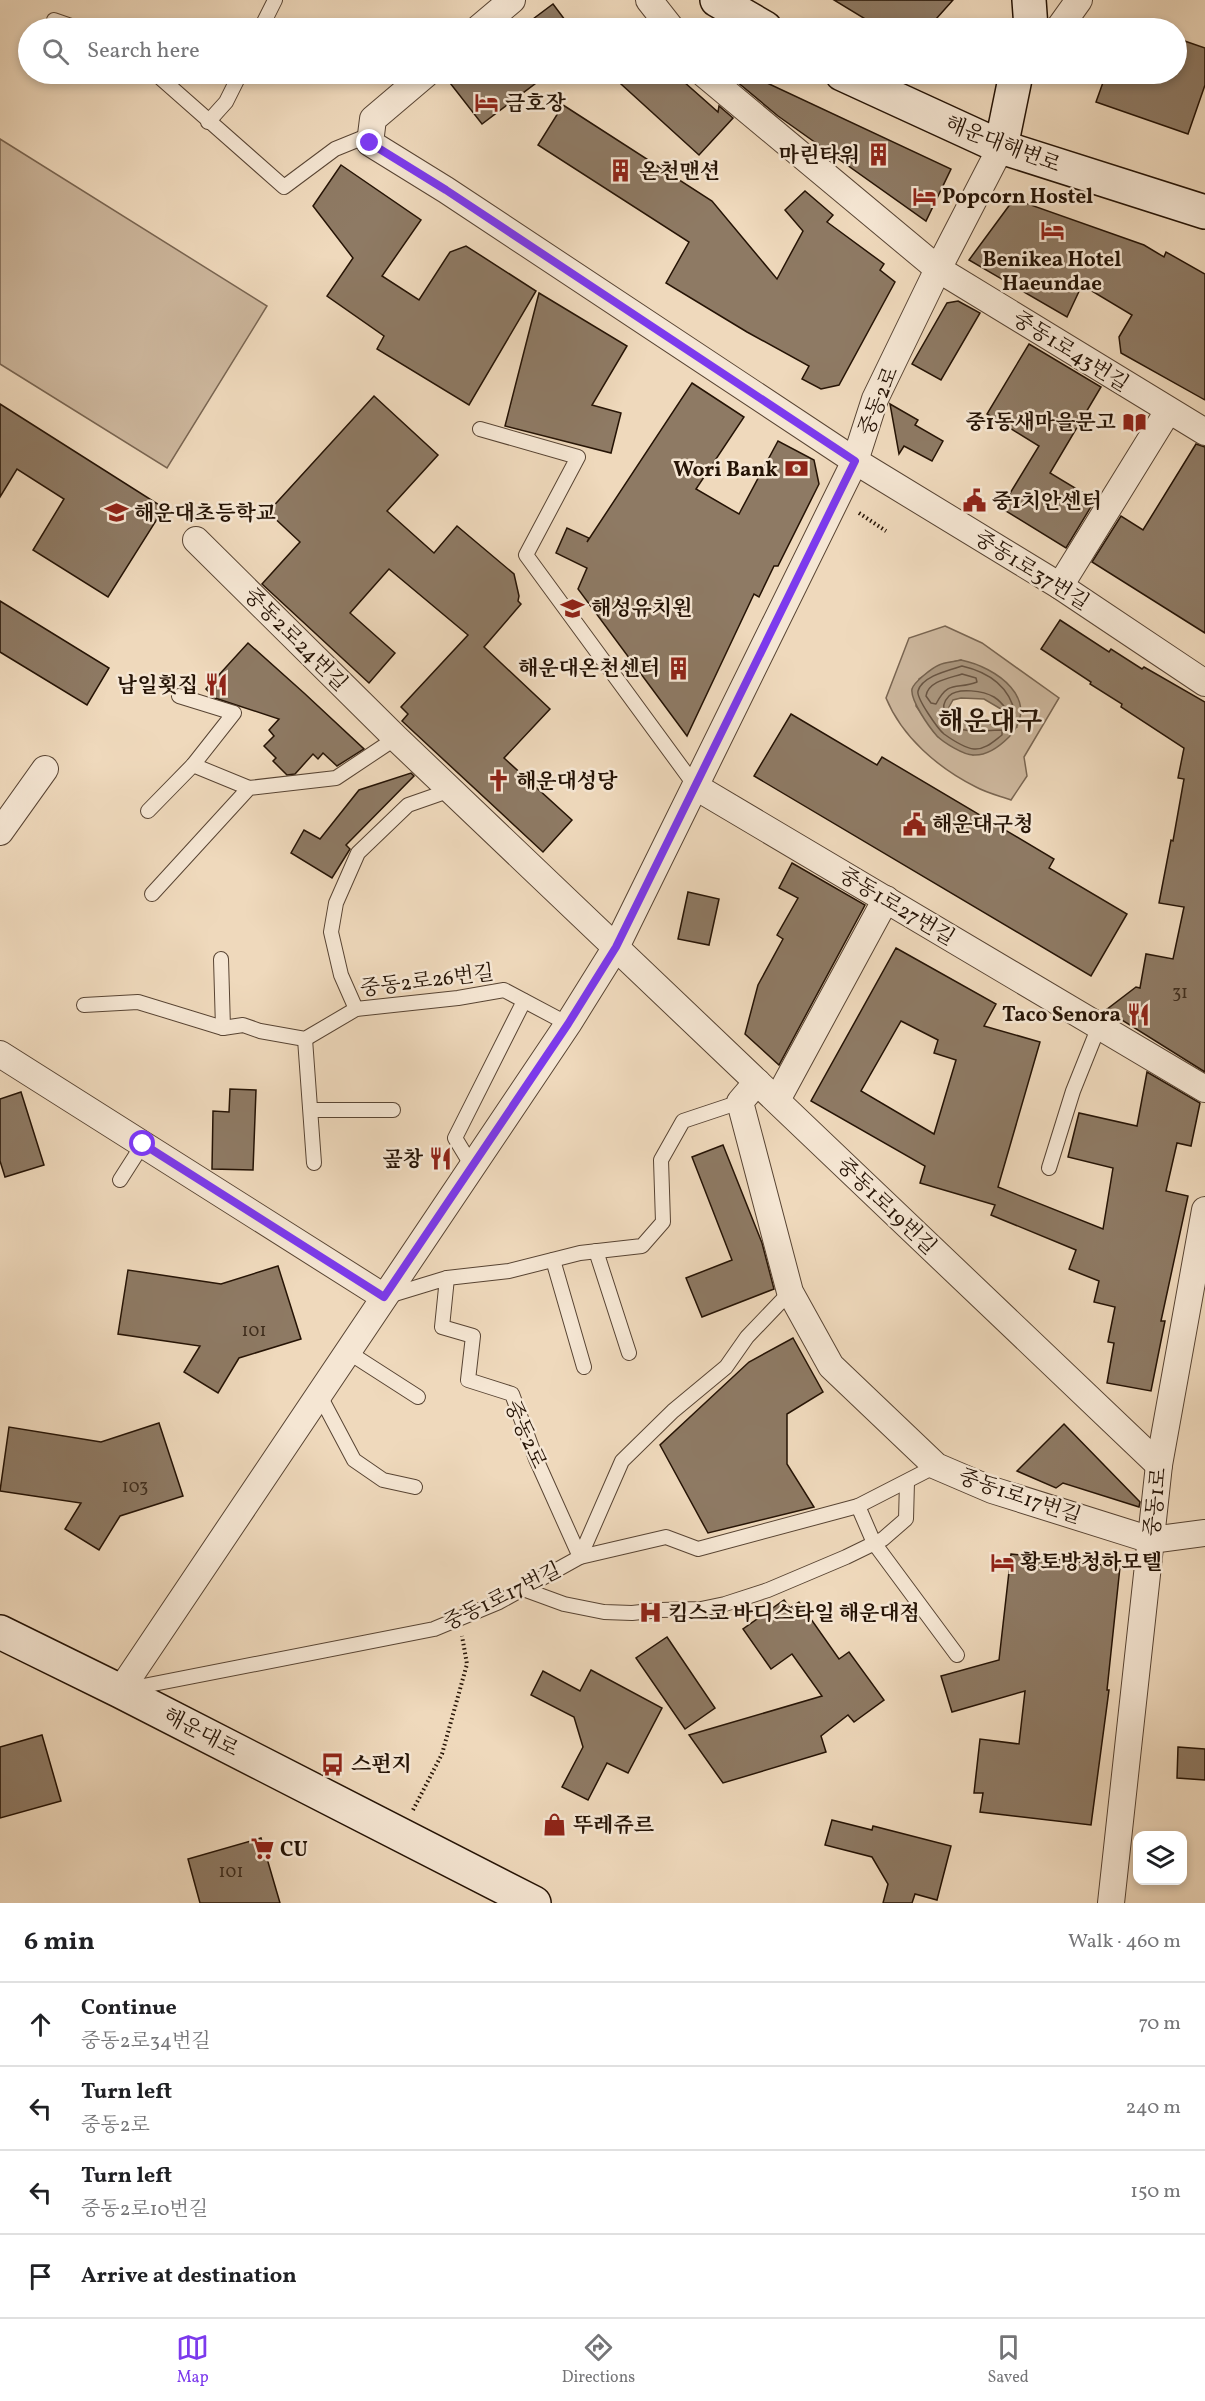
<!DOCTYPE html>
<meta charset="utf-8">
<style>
body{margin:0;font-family:Vollkorn,"Noto Serif KR",serif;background:#f6f6f6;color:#202124}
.controls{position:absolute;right:18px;bottom:18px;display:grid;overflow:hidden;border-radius:12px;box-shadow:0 3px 9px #0003}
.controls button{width:54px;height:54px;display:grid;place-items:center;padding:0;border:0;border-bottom:2px solid #e0e0e0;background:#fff;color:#202124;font:30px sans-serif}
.stop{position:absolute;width:18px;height:18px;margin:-14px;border:4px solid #7c3aed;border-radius:50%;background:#fff}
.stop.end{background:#7c3aed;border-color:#fff;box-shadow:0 2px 6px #0008}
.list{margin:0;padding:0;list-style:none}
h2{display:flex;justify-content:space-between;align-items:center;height:78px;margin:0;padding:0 24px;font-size:26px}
h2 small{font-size:20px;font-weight:400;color:#757577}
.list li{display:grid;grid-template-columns:39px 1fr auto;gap:18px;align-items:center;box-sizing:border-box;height:84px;padding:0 24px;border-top:2px solid #e0e0e0}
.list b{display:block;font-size:22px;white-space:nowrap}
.list p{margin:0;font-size:20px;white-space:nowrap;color:#757577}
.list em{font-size:20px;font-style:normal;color:#757577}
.icon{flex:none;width:33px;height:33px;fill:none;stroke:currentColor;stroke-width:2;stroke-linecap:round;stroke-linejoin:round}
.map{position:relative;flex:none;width:1205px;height:1903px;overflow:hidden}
.search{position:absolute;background:#fff;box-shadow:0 3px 9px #0003;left:18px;right:18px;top:18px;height:66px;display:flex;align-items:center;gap:15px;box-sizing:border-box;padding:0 21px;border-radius:33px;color:#757577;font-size:22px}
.sheet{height:414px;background:#fff}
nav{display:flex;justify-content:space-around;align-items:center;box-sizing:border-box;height:84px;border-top:2px solid #e0e0e0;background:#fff;font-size:16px;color:#757577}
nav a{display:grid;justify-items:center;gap:3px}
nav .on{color:#7c3aed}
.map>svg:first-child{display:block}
.green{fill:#cdb79d;stroke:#796551;stroke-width:1.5;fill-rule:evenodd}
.water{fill:#aa967e;stroke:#75624e;stroke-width:1.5;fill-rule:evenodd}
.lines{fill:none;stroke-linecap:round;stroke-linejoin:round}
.shore{stroke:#685442;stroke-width:1.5}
.building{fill:#8e7a64;stroke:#251305;stroke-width:1.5;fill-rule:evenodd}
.lane-casing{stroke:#584433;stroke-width:16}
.street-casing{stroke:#584433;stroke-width:28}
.secondary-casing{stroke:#251305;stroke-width:36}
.path{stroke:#251305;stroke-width:4;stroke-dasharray:1.5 3;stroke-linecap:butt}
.lane{stroke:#f5e6d3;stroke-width:14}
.street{stroke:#f5e6d3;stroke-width:26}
.secondary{stroke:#f5e6d3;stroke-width:33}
.route{stroke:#7c3aed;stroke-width:8}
.labels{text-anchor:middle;stroke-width:5;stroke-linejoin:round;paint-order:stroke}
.number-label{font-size:18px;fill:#3f2d1d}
.poi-label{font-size:21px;font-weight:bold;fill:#251305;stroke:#f5e6d3;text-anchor:start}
.street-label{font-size:21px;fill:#251305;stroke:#f5e6d3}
.district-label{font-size:27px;font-weight:bold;fill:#251305;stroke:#f5e6d3}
</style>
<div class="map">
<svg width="1205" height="1903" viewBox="0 0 1205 1903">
<rect width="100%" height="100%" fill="#efd9bc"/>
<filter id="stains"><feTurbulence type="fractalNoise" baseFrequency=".00333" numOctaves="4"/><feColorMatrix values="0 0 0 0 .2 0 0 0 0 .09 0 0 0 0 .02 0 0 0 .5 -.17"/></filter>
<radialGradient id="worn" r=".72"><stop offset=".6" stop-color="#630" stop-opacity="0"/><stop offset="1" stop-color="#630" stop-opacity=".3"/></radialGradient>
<g class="green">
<path d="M0,139L267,306L167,468L0,364Z"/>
<path d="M945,626L982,643L1059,698L1024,757L1027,776L1011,800C1000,796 987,793 976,787C938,768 902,737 886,698L909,638ZM961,660L1017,727L973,755L938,737L916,706L919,679L940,665Z"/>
</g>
<path class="water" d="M961,660C996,667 1043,700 1009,737C1000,746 987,756 973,755C964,755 944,743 937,736C929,727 910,700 912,689C914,682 932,668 939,665C945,662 954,662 961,660ZM961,698L984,699L1001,709L1003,721C996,725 992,724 984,724C969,724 953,726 949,707L953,700Z"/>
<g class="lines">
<g class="shore">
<path d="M962,666C988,672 1009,686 1015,713L1012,716C1005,710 1005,704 994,697C984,691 958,687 949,696C937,708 947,725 960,729C973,733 990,730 1002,730V735C994,741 985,750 974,749C965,748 951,739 944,734C938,729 916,698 918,691C922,676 950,670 962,666Z"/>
<path d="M962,674L976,678L977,682C957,690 949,679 936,704L931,703L926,696C928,681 950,678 962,674Z"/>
</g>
</g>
<g class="building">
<path d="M834,0H953L928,28H880Z"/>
<path d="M553,4L571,28H521Z"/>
<path d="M1176,38L1205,48V85L1188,134L1096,102L1106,74H1176Z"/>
<path d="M462,74H548L482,124L450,83Z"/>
<path d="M610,74H675L718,112L719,106L733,118L699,155Z"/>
<path d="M730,74H748L951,169L926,221L778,116L730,76Z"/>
<path d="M563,105L712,201L777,279L803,231L785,210L805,191L833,215L827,222L884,264L880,270L895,282L839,385L821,389L802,379L809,366L747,332L666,283L689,242L538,145Z"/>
<path d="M341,165L421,220L382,276L419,300L450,252L466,246L536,291L469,405L377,349L384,336L327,296L353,258L313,206Z"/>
<path d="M1014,199L1144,245L1164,257L1166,252L1205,274V400L1121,353L1119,337L1132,315L1082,285L1067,317L969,260Z"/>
<path d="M539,293L627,346L592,405L621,413L611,453L505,426Z"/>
<path d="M958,301L980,313L941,380L912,364L947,303Z"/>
<path d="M1029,344L1101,387L1050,473L1095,500L1066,548L1001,508L1039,446L987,414Z"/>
<path d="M692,383L744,417L696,489L739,514L778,441L814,460L819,484L778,566H774L759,597L754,594L687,736L578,589L587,568L556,553L567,528L589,538L587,542Z"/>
<path d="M374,396L438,455L387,511L434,553L457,526L514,574L519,596L518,601L521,604L484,647L550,709L504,758L572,820L543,852L402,721L408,714L401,707L468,635L389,569L350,613L395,653L369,683L262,584L300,542L268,512Z"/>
<path d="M0,404L164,508L108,597L33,550L64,499L17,469L0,497Z"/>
<path d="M890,404L918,420L915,425L943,441L932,461L904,446L899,454Z"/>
<path d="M1196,444L1205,447V633L1092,562L1121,516L1143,530Z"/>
<path d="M0,601L109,668L87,705L0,652Z"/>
<path d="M1060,620L1109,652L1111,649L1142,669L1144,667L1205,702V1072L1106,1010L1136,987L1140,988L1146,954L1173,959L1184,907L1159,903L1171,840L1173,841L1184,779L1178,778L1184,748L1121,707L1122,704L1090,684L1091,682L1041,649Z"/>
<path d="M248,643L304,693L364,749L337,766L323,753L318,759L313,754L295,774L287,775L273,761L276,758L264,746L274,736L269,730L279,719L215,698L206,689Z"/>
<path d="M791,714L877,765L882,757L1054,859L1049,868L1127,914L1091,976L754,776Z"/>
<path d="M411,773L414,776L346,845L350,849L332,878L291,853L304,830L320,839L359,790Z"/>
<path d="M792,863L865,905L779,1065L745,1034L758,985L783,939L777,935L798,898L779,888Z"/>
<path d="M688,892L719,899L709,945L678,939Z"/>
<path d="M896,948L996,1004L984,1026L1040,1042L998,1187L1103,1229L1113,1168L1068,1157L1079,1113L1137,1126L1147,1072L1200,1103L1191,1146L1177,1143L1166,1191L1188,1196L1161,1321H1165L1151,1391L1107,1383L1114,1343L1108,1342L1115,1307L1094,1302L1099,1281L1069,1269L1076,1250L991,1215L995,1205L920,1183L925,1166L811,1101ZM901,1021L938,1040L934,1053L956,1060L934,1134L861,1091Z"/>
<path d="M230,1089L256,1090L253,1170L212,1169L213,1111L229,1112Z"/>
<path d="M21,1092L44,1165L5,1177L0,1161V1099Z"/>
<path d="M723,1145L762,1243L774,1289L702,1317L686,1278L732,1260L692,1157Z"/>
<path d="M278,1266L301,1339L239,1358L218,1393L184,1372L200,1346L118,1334L128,1270L221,1284Z"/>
<path d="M793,1338L823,1392L787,1414V1464L814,1507L708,1533L660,1445L749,1362Z"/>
<path d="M159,1423L183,1496L120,1516L99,1550L65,1529L81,1503L0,1491L9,1427L101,1442Z"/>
<path d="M1064,1424L1140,1502L1139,1507L1063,1483L1056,1488L1017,1471Z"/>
<path d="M1011,1554L1120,1567L1107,1690H1109L1091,1825L980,1812L983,1793H974L980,1739L1019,1744L1025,1691L952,1712L941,1676L999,1660Z"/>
<path d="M784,1600L790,1608L799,1602L839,1659L849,1652L884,1700L854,1722L848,1715L821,1736L826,1752L723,1783L689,1735L822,1696L792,1654L771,1669L743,1629Z"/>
<path d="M667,1637L715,1708L685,1729L636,1658Z"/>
<path d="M591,1670L662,1708L628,1773L607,1763L588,1800L562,1787L583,1747L574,1717L531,1695L543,1671L580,1691Z"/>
<path d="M42,1735L61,1801L0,1818V1747Z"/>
<path d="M1178,1747L1205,1749V1780L1177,1778Z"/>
<path d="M832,1820L872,1830L873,1826L951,1846L937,1900L915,1894L912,1903H883L888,1884L872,1857L825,1845Z"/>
<path d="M261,1838L280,1903H200L188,1859Z"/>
</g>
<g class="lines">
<defs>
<g id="lane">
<path d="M54,20L77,28"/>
<path d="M261,28L275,0"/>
<path d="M156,74L284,187L335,149L372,134"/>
<path d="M208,122L226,102L240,74"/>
<path d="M480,429L578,457L526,555L696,787"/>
<path d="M193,765L249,788"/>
<path d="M148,811L193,765L234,713L179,696"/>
<path d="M152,894L249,788L336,778L396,738"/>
<path d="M221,959L223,1028"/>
<path d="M84,1005L138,1002L223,1028L243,1025L260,1031L305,1039L356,1009L458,998L504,990L568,1024"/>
<path d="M356,1009L341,975L331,932L336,903L358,853L408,805L451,790"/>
<path d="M305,1039L314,1163"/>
<path d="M311,1110H393"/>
<path d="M472,1166L455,1138L524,1001"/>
<path d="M1049,1168L1073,1091L1099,1026"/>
<path d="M120,1180L143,1144"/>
<path d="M596,1251L629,1353"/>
<path d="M553,1260L584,1367"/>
<path d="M447,1278L509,1271L580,1253L642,1246L663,1222L661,1160L683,1121L740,1102"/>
<path d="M388,1296L447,1278L442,1327L473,1336L468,1380L512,1394L536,1459L580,1557L666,1537L698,1549L858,1506L936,1466"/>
<path d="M348,1352L418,1397"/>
<path d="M319,1394L354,1460L383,1480L415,1487"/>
<path d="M858,1506L874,1543L957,1655"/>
<path d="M523,1589L564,1604L604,1612L632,1613L660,1610L701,1609L725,1604L768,1590L846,1557L883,1539L906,1519L907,1482"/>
<path d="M128,1689L434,1629L499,1602L580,1557L622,1461L673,1411L726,1367L747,1337L790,1292"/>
</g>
<g id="street">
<path d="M649,0L671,28"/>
<path d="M479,28L512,0"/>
<path d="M1059,28L1079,0"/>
<path d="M426,74L373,119L370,143L446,190L855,461L1060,586L1205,683"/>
<path d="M704,74L938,269L1205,432"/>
<path d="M196,540L396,738L1159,1465"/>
<path d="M1060,586L1168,411"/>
<path d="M696,787L1205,1089"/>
<path d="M0,832L45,769"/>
<path d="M0,1054L384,1297"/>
<path d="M757,1082L740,1102L790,1292L831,1366L936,1466L992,1490L1151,1540L1205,1533"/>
<path d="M777,1100L886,899"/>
<path d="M120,1691L568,1024L616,947L855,461L875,399L938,269L1001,147"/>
<path d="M1111,1903L1159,1465L1205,1210"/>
</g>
<g id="secondary">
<path d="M717,0L765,28"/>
<path d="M1029,0L1031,28"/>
<path d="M842,74L1001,147L1205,212"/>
<path d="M1001,147L1016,74"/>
<path d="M0,1632L120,1691L534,1903"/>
</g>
</defs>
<use href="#lane" class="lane-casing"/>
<use href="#street" class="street-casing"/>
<use href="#secondary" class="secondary-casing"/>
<g class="path">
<path d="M859,513L886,531"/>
<path d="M413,1810L442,1754L467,1664L462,1636"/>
</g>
<use href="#lane" class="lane"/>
<use href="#street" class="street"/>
<use href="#secondary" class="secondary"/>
</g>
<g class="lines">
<path class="route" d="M143,1144L384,1297L568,1024L616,947L855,461L446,190L370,143"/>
</g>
<defs>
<symbol id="hotel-bare" viewBox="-9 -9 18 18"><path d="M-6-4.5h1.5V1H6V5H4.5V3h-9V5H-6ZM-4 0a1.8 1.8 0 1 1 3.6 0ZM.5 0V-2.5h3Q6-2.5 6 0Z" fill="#8f2418" stroke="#f5e6d3" stroke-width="2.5" paint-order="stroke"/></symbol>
<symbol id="building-bare" viewBox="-9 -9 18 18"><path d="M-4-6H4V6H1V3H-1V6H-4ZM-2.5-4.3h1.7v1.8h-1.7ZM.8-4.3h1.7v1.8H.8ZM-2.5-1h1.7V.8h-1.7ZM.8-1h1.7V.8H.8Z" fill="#8f2418" stroke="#f5e6d3" stroke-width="2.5" paint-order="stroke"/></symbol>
<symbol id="library-bare" viewBox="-9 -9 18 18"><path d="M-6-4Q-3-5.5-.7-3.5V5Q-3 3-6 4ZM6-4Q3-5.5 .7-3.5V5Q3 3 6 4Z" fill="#8f2418" stroke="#f5e6d3" stroke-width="2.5" paint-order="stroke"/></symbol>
<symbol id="bank-bare" viewBox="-9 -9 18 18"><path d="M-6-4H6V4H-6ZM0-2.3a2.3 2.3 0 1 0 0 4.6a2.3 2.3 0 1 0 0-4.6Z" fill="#8f2418" stroke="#f5e6d3" stroke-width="2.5" paint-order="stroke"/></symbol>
<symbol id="civic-bare" viewBox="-9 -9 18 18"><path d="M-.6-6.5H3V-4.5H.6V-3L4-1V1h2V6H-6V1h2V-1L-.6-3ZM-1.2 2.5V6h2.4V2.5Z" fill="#8f2418" stroke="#f5e6d3" stroke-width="2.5" paint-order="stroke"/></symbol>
<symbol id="school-bare" viewBox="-9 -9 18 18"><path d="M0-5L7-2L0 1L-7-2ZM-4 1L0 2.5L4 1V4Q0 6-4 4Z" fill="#8f2418" stroke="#f5e6d3" stroke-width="2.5" paint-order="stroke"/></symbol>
<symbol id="restaurant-bare" viewBox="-9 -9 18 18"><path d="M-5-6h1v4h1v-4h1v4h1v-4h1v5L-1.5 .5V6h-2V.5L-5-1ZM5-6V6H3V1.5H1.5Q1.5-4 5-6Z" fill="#8f2418" stroke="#f5e6d3" stroke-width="2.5" paint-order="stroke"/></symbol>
<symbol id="church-bare" viewBox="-9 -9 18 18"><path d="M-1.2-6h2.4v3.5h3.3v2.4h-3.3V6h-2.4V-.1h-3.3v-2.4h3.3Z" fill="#8f2418" stroke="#f5e6d3" stroke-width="2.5" paint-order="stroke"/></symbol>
<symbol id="hospital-bare" viewBox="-9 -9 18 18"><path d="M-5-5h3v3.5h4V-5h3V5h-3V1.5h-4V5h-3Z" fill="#8f2418" stroke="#f5e6d3" stroke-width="2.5" paint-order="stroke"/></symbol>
<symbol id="bus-bare" viewBox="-9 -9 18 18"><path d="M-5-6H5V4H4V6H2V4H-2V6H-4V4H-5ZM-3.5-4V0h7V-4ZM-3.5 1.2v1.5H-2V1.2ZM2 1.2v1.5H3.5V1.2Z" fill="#8f2418" stroke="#f5e6d3" stroke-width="2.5" paint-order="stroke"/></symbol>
<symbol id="shop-bare" viewBox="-9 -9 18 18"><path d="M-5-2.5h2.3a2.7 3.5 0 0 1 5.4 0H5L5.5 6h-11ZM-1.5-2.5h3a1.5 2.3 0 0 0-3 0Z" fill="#8f2418" stroke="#f5e6d3" stroke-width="2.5" paint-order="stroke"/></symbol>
<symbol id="supermarket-bare" viewBox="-9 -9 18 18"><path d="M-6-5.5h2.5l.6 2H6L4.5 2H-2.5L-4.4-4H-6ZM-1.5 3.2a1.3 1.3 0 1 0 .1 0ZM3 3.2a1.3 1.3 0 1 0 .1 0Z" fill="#8f2418" stroke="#f5e6d3" stroke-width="2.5" paint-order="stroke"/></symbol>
</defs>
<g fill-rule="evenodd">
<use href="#hotel-bare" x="470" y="86" width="33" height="33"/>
<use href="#building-bare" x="862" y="138" width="33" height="33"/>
<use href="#building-bare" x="604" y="154" width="33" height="33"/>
<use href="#hotel-bare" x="908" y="180" width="33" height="33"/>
<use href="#hotel-bare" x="1036" y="214" width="33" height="33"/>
<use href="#library-bare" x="1118" y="406" width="33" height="33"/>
<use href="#bank-bare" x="780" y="452" width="33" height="33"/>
<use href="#civic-bare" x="958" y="484" width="33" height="33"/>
<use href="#school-bare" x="100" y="496" width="33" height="33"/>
<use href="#school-bare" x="556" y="592" width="33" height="33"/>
<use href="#building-bare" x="662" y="652" width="33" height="33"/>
<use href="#restaurant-bare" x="200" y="668" width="33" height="33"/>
<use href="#church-bare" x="482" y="764" width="33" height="33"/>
<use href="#civic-bare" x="898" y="808" width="33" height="33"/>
<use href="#restaurant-bare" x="1122" y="998" width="33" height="33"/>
<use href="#restaurant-bare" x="424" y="1142" width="33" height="33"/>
<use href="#hotel-bare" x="986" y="1546" width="33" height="33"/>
<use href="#hospital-bare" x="634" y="1596" width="33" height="33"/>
<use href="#bus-bare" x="316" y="1748" width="33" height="33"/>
<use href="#shop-bare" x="538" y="1808" width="33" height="33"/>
<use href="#supermarket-bare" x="246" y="1832" width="33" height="33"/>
</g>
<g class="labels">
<g class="number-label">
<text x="1180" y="998">31</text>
<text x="254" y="1336">101</text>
<text x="135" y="1492">103</text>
<text x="231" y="1877">101</text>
</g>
<g class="poi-label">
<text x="505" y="110">금호장</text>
<text x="860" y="162" text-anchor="end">마린타워</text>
<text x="639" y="178">온천맨션</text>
<text x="942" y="203">Popcorn Hostel</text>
<text x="1052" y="266" text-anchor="middle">Benikea Hotel<tspan x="1052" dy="24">Haeundae</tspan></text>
<text x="1116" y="429" text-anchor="end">중1동새마을문고</text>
<text x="778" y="476" text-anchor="end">Wori Bank</text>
<text x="992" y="508">중1치안센터</text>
<text x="134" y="520">해운대초등학교</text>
<text x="591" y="615">해성유치원</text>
<text x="660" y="675" text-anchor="end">해운대온천센터</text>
<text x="198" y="692" text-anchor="end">남일횟집</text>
<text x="516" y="788">해운대성당</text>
<text x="932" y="831">해운대구청</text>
<text x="1121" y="1021" text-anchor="end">Taco Senora</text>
<text x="423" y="1166" text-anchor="end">곺창</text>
<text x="1020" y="1569">황토방청하모텔</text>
<text x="668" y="1620">킴스코 바디스타일 해운대점</text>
<text x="351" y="1771">스펀지</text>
<text x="573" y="1832">뚜레쥬르</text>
<text x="280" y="1856">CU</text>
</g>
<g class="street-label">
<text transform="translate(1003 144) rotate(21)" y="7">해운대해변로</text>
<text transform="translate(1071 351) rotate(32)" y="7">중동1로43번길</text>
<text transform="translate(878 401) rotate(-68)" y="7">중동2로</text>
<text transform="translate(1032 570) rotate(32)" y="7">중동1로37번길</text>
<text transform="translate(296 639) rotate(45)" y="7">중동2로24번길</text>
<text transform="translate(897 906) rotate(31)" y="7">중동1로27번길</text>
<text transform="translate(427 980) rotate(-7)" y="7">중동2로26번길</text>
<text transform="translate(887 1206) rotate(44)" y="7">중동1로19번길</text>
<text transform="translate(526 1434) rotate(66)" y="7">중동2로</text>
<text transform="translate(1020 1496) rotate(19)" y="7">중동1로17번길</text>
<text transform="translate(1155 1502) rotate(-84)" y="7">중동1로</text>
<text transform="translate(502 1596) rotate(-26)" y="7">중동1로17번길</text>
<text transform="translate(201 1732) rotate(27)" y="7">해운대로</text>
</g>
<g class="district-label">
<text x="990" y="730">해운대구</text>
</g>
</g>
<rect width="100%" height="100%" filter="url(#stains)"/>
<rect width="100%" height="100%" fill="url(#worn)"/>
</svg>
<div class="controls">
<button><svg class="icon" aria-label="layers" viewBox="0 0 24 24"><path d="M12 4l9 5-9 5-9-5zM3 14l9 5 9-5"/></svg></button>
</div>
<div class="stop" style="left:143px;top:1144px"></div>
<div class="stop end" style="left:370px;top:143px"></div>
<div class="search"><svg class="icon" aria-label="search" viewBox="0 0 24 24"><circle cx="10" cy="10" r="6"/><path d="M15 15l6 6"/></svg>Search here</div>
</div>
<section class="sheet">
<h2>6 min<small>Walk · 460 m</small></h2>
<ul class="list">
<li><svg class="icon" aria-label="ahead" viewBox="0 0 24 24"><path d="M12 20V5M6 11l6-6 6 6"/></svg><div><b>Continue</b><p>중동2로34번길</p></div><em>70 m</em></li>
<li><svg class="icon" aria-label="left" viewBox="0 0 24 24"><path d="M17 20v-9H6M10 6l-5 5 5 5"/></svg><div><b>Turn left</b><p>중동2로</p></div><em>240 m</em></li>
<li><svg class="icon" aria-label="left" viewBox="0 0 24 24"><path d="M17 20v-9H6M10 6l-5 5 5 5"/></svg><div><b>Turn left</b><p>중동2로10번길</p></div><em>150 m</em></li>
<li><svg class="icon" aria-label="arrive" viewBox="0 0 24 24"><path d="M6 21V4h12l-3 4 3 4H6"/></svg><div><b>Arrive at destination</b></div></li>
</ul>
</section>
<nav>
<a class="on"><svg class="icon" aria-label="map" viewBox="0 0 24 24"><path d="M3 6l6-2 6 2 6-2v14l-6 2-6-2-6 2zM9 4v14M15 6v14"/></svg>Map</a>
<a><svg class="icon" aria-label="directions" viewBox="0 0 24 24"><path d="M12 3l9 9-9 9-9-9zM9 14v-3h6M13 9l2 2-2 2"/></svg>Directions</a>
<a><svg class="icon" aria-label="saved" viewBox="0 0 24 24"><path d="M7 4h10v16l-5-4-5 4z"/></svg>Saved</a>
</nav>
